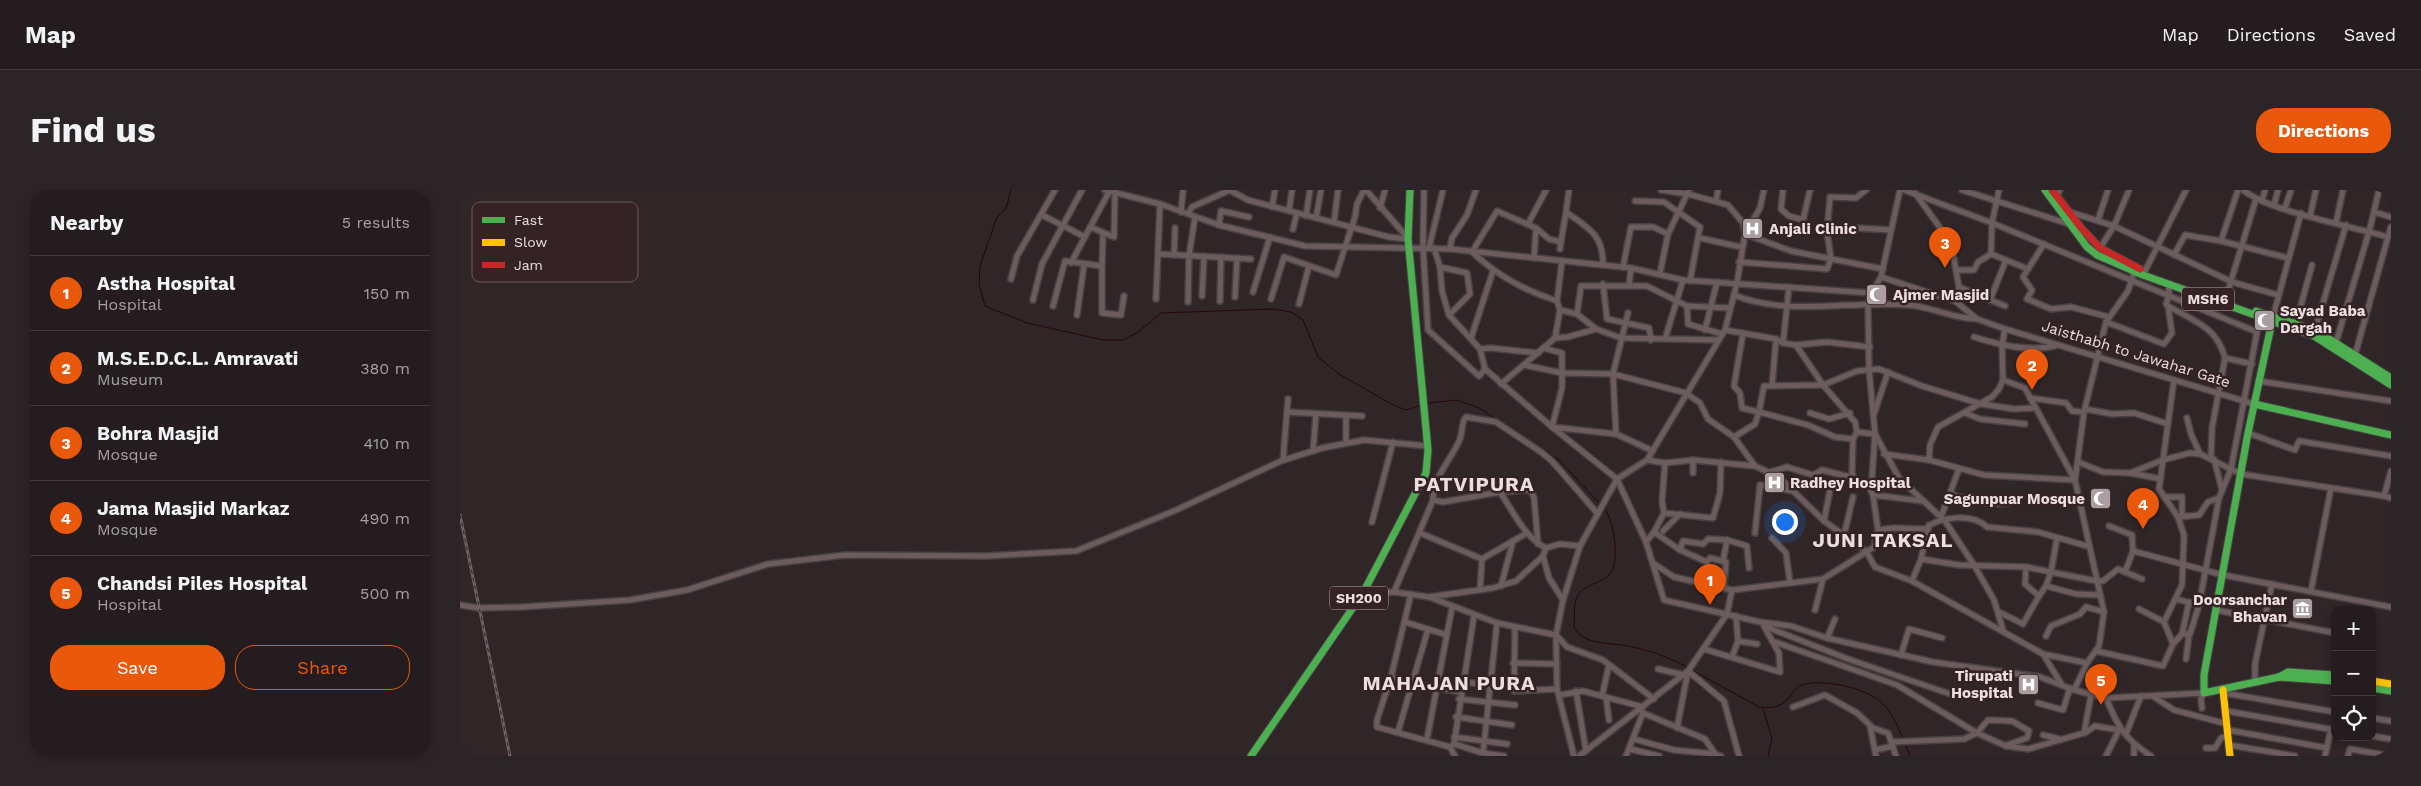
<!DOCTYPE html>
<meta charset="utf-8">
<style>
body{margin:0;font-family:"Work Sans",sans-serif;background:#2c2527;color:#f1f3f6}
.controls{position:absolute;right:15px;bottom:15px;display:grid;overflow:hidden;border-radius:10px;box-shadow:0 2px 8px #0003}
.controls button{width:45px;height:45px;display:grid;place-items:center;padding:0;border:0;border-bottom:1px solid #413a3c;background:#241c1e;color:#f1f3f6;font:25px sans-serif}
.you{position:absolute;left:1324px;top:331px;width:18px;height:18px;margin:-12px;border:4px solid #fff;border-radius:50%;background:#1a73e8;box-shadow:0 0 0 8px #1a73e833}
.badge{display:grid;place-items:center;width:32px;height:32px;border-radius:50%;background:#ea580c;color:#fff;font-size:16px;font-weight:700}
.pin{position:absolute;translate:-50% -41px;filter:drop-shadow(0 1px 2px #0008)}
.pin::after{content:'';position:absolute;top:26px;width:18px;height:15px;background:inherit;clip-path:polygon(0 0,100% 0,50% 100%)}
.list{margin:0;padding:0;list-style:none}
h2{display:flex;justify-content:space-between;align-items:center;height:65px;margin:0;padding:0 20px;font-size:21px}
h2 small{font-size:16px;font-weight:400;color:#a3a1a4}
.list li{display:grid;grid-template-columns:32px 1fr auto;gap:15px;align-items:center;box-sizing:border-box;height:75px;padding:0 20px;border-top:1px solid #413a3c}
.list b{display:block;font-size:19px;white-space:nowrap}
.list p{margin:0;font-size:16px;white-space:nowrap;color:#a3a1a4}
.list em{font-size:16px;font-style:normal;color:#a3a1a4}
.actions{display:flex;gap:10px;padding:15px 20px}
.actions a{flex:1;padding:11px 0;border:1px solid #ea580c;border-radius:20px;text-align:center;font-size:18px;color:#ea580c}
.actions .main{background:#ea580c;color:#fff}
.icon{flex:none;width:28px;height:28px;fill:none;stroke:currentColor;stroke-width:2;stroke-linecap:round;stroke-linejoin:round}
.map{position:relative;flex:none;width:1931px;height:566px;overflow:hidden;border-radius:20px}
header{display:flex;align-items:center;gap:30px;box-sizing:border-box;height:70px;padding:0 25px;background:#241c1e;border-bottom:1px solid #413a3c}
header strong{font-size:24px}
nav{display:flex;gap:28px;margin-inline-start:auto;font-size:18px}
.intro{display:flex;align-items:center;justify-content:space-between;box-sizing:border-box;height:120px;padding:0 30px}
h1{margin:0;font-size:35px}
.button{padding:12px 22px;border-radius:20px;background:#ea580c;color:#fff;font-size:18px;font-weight:700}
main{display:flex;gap:30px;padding:0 30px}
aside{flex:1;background:#241c1e;border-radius:20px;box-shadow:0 2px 8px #0003}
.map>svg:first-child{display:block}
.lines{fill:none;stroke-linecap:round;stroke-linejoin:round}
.stream{stroke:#27030c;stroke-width:1}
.street-casing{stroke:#494143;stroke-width:8}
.fast-casing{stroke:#494143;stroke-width:9}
.slow-casing{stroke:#494143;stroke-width:9}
.jam-casing{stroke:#494143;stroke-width:9}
.street{stroke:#6c5c5e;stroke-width:5}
.fast{stroke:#4caf50;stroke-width:7}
.slow{stroke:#ffc107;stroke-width:7}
.jam{stroke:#c62828;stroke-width:7}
.rail-casing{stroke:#6e6264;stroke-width:3}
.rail{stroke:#342224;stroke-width:1;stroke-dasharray:4;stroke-linecap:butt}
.labels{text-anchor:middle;stroke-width:5;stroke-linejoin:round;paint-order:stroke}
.shield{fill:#342224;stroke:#b4a6a8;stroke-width:1}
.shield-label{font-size:14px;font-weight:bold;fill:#ebdee0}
.poi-label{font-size:15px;font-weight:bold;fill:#ebdee0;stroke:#342224;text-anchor:start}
.street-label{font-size:15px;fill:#ebdee0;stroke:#342224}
.district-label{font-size:20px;font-weight:bold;letter-spacing:1px;fill:#ebdee0;stroke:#342224}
.key{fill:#342224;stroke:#6b5a5c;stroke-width:1}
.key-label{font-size:14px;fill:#ebdee0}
</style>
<header>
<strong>Map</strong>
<nav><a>Map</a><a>Directions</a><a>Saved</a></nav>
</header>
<div class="intro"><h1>Find us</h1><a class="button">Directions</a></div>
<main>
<aside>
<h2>Nearby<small>5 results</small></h2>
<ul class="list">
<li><span class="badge">1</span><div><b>Astha Hospital</b><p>Hospital</p></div><em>150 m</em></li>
<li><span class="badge">2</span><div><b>M.S.E.D.C.L. Amravati</b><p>Museum</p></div><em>380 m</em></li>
<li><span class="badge">3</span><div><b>Bohra Masjid</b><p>Mosque</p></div><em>410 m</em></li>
<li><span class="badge">4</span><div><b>Jama Masjid Markaz</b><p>Mosque</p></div><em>490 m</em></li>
<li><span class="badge">5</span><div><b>Chandsi Piles Hospital</b><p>Hospital</p></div><em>500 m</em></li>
</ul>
<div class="actions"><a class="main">Save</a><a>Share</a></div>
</aside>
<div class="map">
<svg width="1931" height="566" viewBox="0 0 1931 566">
<rect width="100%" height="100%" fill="#302628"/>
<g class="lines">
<g class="stream">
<path d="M551,0L546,19L537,27L520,76L519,94L525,116L567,133L643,150H664L678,142L701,123L813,119L831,122L843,130L858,167L879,184L933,215L946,220L962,215"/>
<path d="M968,213L997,210L1019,218L1100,271L1140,314"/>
<path d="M1144,318C1154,330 1161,373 1149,385C1140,394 1123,394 1117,407C1113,415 1115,429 1114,438C1127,456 1148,452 1168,456C1189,460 1208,467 1227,477"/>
<path d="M1230,479L1299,517C1314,519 1322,517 1331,505C1333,502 1336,498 1339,496C1358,487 1408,498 1422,513C1432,523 1438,536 1443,549"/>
<path d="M1303,519L1312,548L1308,566"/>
<path d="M1445,553L1450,566"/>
</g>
<defs>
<g id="street">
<path d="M645,0L700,14L759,35L845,56L990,59L1171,78L1223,90L1411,103L1421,87L1440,0"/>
<path d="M769,0L788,10L929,47L948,49"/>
<path d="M906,0L948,48"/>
<path d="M964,0L963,57L968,140L1019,186L1025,179"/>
<path d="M1109,0L1106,22C1128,38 1143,44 1143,74"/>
<path d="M1304,0L1300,18L1285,44L1331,61L1423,79"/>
<path d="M1323,0L1321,19L1329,26L1343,30L1350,0"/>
<path d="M1444,0L1532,33L1797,142L1771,279L1759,308L1739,415L1730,444H1722L1713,454L1703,476L1636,461"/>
<path d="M1502,0L1609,34"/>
<path d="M1539,0L1532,33L1531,64L1568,79"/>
<path d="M1783,0C1810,22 1892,36 1928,47L1895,165"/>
<path d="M1455,3L1491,53L1499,97L1495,111"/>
<path d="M1596,7L1600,0"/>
<path d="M1175,11L1204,12L1240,37L1230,91"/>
<path d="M1256,11L1258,0"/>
<path d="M1802,11L1805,0"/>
<path d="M1814,15L1818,0"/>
<path d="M812,17L815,0"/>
<path d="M920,18L925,0"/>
<path d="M1825,18L1831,0"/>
<path d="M829,21L832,0"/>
<path d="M721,22L723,1"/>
<path d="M1610,22L1654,36L1772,92L1818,105"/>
<path d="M1914,22L1931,27"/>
<path d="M728,24L732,17L770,0"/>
<path d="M582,25L625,47"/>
<path d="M846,26L850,0"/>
<path d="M1850,26L1856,0"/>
<path d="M856,28L861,0"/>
<path d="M1638,30L1648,0"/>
<path d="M874,32L878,0"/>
<path d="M1876,33L1883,0"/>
<path d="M1068,34L1086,0"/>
<path d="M759,35L761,21L789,27"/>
<path d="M630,37L654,47L655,2"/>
<path d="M1397,38L1431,40"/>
<path d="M833,39L837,23"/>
<path d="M1928,47L1931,37"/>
<path d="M1240,48L1281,57"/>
<path d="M1761,51L1778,0"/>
<path d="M1101,52L1106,22"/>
<path d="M1584,54L1563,87L1572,100L1567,109L1591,119L1611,117L1649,127"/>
<path d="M969,58L983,0"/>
<path d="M974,58L980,77L982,101L989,125L1020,159L1025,179L1092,237L1157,289L1186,352L1204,410L1300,432L1331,436L1367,448L1473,472L1580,487L1614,500L1646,508L1744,503L1741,509L1742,518"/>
<path d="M1640,58L1654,36L1669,0"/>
<path d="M990,59L992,48L1007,25L1016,0"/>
<path d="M1100,59L1101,52L1089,49L1076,38L1037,21L1012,62C1038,86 1064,100 1097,111L1102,71"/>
<path d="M699,64L791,69"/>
<path d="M714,65L715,38"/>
<path d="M1714,65L1725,45L1761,51L1828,68"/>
<path d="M1074,68L1076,38"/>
<path d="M1279,72L1367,79L1371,69L1367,42L1370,7L1396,8L1406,0"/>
<path d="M611,73L650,0"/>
<path d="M642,76V123L661,125L664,106"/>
<path d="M980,77L1007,83L1010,104L989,125"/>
<path d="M1163,77L1171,37H1193L1208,44L1229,0"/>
<path d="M1496,80H1514L1518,72L1531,64"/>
<path d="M1200,83L1208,44"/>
<path d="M1683,85L1726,0"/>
<path d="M1421,87L1495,111L1517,129L1545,139L1794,214"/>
<path d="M551,89L557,66L595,0"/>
<path d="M1143,94L1147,129L1189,138L1191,150"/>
<path d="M1169,95L1171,78"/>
<path d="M1499,97L1545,116"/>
<path d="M793,102L810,47"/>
<path d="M1411,103L1408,116L1409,179L1415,244L1411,301L1413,305L1418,340"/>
<path d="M1274,105C1329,127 1391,110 1449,115C1472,117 1494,129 1517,129"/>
<path d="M742,106L744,66"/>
<path d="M775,107L777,68"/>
<path d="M696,109L700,14"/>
<path d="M811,109L824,67L876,85L895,27L897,14L904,0"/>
<path d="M573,110L582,74L622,0"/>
<path d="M1530,110L1546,70"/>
<path d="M760,111L761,67"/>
<path d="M728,112L729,66L735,27"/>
<path d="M839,114L849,76"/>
<path d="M1764,114L1796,9"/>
<path d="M593,116L605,71L642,76L643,43"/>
<path d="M1708,116C1734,131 1757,137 1765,168L1792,174"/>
<path d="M1100,120L1117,124L1136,139L1161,148L1258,150"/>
<path d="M1117,124L1121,96H1187L1227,116"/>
<path d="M617,125L624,75"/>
<path d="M1813,127L1841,23"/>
<path d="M1646,132L1704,154L1712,143L1708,116L1706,114L1709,105V94"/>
<path d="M1836,133L1852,75"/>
<path d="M1545,139L1542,155L1543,190L1565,198L1615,290L1644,422L1639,456L1627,473L1614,500"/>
<path d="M1245,140L1257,92"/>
<path d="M1265,140L1316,149L1323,153L1336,155L1363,195L1395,232L1397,242"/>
<path d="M1855,140L1886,35"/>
<path d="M1797,142L1801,128"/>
<path d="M1283,143L1274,196L1280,203L1282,218L1299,222L1304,196L1363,195L1397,181L1419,179L1462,196L1521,214L1554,219L1574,218"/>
<path d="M1262,144L1228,134L1227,116L1270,118"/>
<path d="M1514,147C1540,155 1568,162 1595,156"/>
<path d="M1011,148L1033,81"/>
<path d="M1095,148L1108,147L1136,139"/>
<path d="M1205,149L1223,90"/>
<path d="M1323,153L1329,97"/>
<path d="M1336,155L1367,152L1410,157"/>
<path d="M1875,156L1909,42L1919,0"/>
<path d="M1083,158L1102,163V198L1092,237L1156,244L1193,261"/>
<path d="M1020,159L1031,158L1078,163"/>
<path d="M1064,175L1102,183L1153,184L1226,203L1240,213L1248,229L1274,247L1295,276L1319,287L1364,331L1406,361L1415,377L1452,391L1583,464L1602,495"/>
<path d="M1798,191L1931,211"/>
<path d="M1041,194L1095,148L1100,120L1097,111"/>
<path d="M1312,196L1316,149"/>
<path d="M1570,208L1606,213L1612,221L1624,222"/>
<path d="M1625,219L1652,224L1674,223L1708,234"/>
<path d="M827,222L902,226"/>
<path d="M1350,223L1369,229L1390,223"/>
<path d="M1505,223L1520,229L1565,234"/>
<path d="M1414,224L1428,182"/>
<path d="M886,226V252"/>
<path d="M1727,228L1731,244L1740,264"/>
<path d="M1788,243L1835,260L1839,251L1931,266"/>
<path d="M1156,244L1153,184L1168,123"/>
<path d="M1274,247L1295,234L1299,222L1348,235L1375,247L1393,249L1397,242L1415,244L1439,288L1485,331L1514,375L1534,410L1543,440"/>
<path d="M853,261L856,224"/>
<path d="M1424,264L1469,270L1524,285L1615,290L1624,222L1646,132L1668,101L1675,80"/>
<path d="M1751,268L1752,238L1765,168"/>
<path d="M1754,269L1762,300"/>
<path d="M823,270L828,209"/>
<path d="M1187,270L1205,273L1233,270L1295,276"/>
<path d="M1469,270L1470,255L1478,237L1532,207L1539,199L1543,190"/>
<path d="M1618,272L1643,282L1670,283L1703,270L1730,263L1740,264L1781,284L1924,306"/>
<path d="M1931,281L1924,306L1931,308"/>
<path d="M1310,282L1327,277L1353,285L1362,280L1394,288L1392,283L1393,249"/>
<path d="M1233,283V270"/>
<path d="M1671,283L1701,289"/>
<path d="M1040,302C1053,321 1064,347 1086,358L1100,354L1120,356"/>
<path d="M1491,304C1509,311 1529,315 1548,313"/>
<path d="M1413,305L1463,311"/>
<path d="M1704,307H1722V327"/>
<path d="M973,310L983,312L1040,302L1071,300L1074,308L1078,354"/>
<path d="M1204,323L1202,311L1205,273"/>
<path d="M1481,327L1499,279"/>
<path d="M1718,327L1739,325L1748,312L1759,308"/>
<path d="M1364,331L1371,295"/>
<path d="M912,332L933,252"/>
<path d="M1649,336L1672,345L1673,361"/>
<path d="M1203,341L1220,324"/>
<path d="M1194,342L1220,360L1247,372L1250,368L1266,372L1264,396L1266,399"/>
<path d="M960,343L1022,369L1067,343"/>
<path d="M1295,343L1300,295L1333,301"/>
<path d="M1384,345L1393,307"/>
<path d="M1312,348L1326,363L1330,393"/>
<path d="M1186,352L1194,342L1204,323L1253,328L1260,303L1261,272"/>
<path d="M1220,360L1223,351L1243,354L1248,349L1267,350L1287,356L1289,378"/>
<path d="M1083,366L1089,388L1103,410"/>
<path d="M1461,369L1469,335"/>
<path d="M1263,371L1267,350"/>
<path d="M1193,373L1214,387L1272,400L1363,389L1414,357L1418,340L1434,338L1465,339C1479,326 1513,323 1527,337L1578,342L1627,356"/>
<path d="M1566,377L1565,394L1579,406L1586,396L1616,404L1639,405"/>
<path d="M1665,382L1673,361L1763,385L1931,417"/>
<path d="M1452,391L1461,369L1499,375L1566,377L1636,391H1643L1658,379L1682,389"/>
<path d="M1041,396L1053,351"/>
<path d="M1586,396L1591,382L1597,348"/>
<path d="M1020,400L1022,369"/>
<path d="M1851,401L1871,298"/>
<path d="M934,402L973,310C973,287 991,270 1000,249C1003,241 1001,232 1006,227L1036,232L1081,262L1092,271L1138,324"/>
<path d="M903,403L934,402L969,407L1037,433L1096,445L1107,457L1143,470L1194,509"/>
<path d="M951,404L931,487L917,530V537L990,557L994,554L1023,563L1044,566"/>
<path d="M969,407L1033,398L1056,391L1083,366L1086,358"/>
<path d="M1716,409L1739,415"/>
<path d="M0,415L19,418L62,417L170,410L227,400L308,374L385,365L526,366L616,361L714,321L821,271L862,258L904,250L967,256"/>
<path d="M1679,419L1704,432"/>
<path d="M1355,420L1363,389"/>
<path d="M1756,420L1875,443"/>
<path d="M1539,422L1563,434L1579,406"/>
<path d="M945,432L987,445"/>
<path d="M1304,436L1388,469L1493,505"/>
<path d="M1055,438L1054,501L1097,499"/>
<path d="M1722,444L1729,412"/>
<path d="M1586,446L1591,436L1620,424L1626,417L1644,422"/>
<path d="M1367,448L1375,429"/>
<path d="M1278,451L1297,454"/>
<path d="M1312,451L1437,495L1517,543L1546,556L1568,559L1624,543L1631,505"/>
<path d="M1713,454L1704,432L1722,395L1724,345L1718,327L1699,299L1714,190"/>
<path d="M1244,459L1320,482L1319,463L1304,436"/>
<path d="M1583,464L1627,473"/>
<path d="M1441,465L1449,439L1482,448"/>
<path d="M1272,467L1278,451L1276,426"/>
<path d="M1726,469L1729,445"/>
<path d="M1053,473L1097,474"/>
<path d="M1198,479L1224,485"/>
<path d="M931,487L953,494L1001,502"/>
<path d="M1795,491V474L1812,394"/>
<path d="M1003,492L1053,497"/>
<path d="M1116,501L1126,561"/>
<path d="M1764,503L1875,522"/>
<path d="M1100,505L1123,501L1183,517"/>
<path d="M1142,506L1149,475"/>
<path d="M1146,507L1149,530"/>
<path d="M1694,507L1714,520L1767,534"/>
<path d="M1646,508C1658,537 1664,548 1691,566"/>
<path d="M999,509L1055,515"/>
<path d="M1578,513L1603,520L1610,498"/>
<path d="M1333,517L1365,505L1397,523L1413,538L1428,543L1436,566"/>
<path d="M1180,519L1183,523L1245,549L1255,564L1261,566"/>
<path d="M1766,521L1875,540"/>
<path d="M996,527L1052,535"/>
<path d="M1912,528L1931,531"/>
<path d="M1410,536L1416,566"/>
<path d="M1217,538L1228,481L1264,511L1279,566"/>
<path d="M1768,540L1867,558"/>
<path d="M938,542L968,439"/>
<path d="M1625,543L1635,536L1659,540L1646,566"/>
<path d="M1666,544L1681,506"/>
<path d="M1583,545L1599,549"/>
<path d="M1912,546L1931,549"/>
<path d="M994,547L1047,554"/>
<path d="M967,549L992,418"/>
<path d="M1174,549L1214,560L1255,564"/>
<path d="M1432,552L1504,549L1517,543L1528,530L1552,531L1569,541L1567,548L1547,555"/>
<path d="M994,554L1014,426"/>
<path d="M1674,554V566"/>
<path d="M1769,555L1835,566"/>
<path d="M990,557L995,566"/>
<path d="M1746,558H1755L1761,548L1768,546"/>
<path d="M1170,559L1199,566"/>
<path d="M1415,560L1433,556"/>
<path d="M1023,563L1037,433"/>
<path d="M1114,566L1097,499L1096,445L1103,410L1120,356L1157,289L1187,270L1265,140L1277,93L1285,44L1283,33L1268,15L1228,4L1201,0"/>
<path d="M1119,566L1228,481L1267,424L1272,400"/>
<path d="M1166,566L1183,523"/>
<path d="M1865,566L1871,539"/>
<path d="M1888,566L1890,559L1931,566"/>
</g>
<g id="fast">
<path d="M1585,0L1627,57L1637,65L1683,85L1854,146L1931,195"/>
<path d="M1796,121L1855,140L1931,188"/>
<path d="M1813,127L1788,243L1744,485V503L1819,487"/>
<path d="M1794,214L1931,245"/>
<path d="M1819,487L1828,482L1875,485"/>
<path d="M1819,487L1875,491"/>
<path d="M1912,498L1931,501"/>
<path d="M791,566L903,403L966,283L968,260L948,49L950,0"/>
</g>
<g id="slow">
<path d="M1912,491L1931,494"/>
<path d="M1763,500L1770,566"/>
</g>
<path id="jam" d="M1592,0L1622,39L1640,58L1680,79"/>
</defs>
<use href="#street" class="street-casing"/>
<use href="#fast" class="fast-casing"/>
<use href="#slow" class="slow-casing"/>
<use href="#jam" class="jam-casing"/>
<use href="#street" class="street"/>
<use href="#fast" class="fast"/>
<use href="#slow" class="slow"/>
<use href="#jam" class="jam"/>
<defs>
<path id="rail" d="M0,325L50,566"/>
</defs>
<use href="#rail" class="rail-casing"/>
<use href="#rail" class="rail"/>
</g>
<defs>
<symbol id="hospital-square" viewBox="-11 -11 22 22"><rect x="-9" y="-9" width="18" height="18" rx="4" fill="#aa9ea0" stroke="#342224"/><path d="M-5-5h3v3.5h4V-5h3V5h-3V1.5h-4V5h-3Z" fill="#fff"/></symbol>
<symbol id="mosque-square" viewBox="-11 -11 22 22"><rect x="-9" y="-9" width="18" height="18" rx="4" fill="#aa9ea0" stroke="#342224"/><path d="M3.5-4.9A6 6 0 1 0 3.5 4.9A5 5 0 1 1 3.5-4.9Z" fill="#fff"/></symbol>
<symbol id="museum-square" viewBox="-11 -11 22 22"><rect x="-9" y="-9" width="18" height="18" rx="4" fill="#aa9ea0" stroke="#342224"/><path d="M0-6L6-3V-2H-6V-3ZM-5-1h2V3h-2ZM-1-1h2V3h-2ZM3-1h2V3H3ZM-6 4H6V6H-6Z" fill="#fff"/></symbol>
</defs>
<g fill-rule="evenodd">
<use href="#hospital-square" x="1280" y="26" width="25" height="25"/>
<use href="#mosque-square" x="1404" y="92" width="25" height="25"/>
<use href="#mosque-square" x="1792" y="118" width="25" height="25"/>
<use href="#hospital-square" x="1302" y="280" width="25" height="25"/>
<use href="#mosque-square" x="1628" y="296" width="25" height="25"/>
<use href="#museum-square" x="1830" y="406" width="25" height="25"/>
<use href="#hospital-square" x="1556" y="482" width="25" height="25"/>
</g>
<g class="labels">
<g class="shield">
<rect x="1722" y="97.5" width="52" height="23" rx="4"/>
<rect x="870" y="396.5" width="58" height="23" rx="4"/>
</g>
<g class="shield-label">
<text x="1748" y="114">MSH6</text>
<text x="899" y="413">SH200</text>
</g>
<g class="poi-label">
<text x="1309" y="44">Anjali Clinic</text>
<text x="1433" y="110">Ajmer Masjid</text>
<text x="1820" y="126">Sayad Baba<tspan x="1820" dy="17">Dargah</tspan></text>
<text x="1330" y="298">Radhey Hospital</text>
<text x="1625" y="314" text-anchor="end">Sagunpuar Mosque</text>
<text x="1827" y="415" text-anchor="end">Doorsanchar<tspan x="1827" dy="17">Bhavan</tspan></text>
<text x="1553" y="491" text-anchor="end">Tirupati<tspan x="1553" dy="17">Hospital</tspan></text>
</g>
<g class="street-label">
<text transform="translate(1676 164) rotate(17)" y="5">Jaisthabh to Jawahar Gate</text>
</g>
<g class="district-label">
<text x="1014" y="301">PATVIPURA</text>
<text x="1423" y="357">JUNI TAKSAL</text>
<text x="989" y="500">MAHAJAN PURA</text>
</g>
</g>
<rect x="12" y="12" width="166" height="80" rx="8" class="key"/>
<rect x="22" y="27" width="23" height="6" fill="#4caf50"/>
<rect x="22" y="49" width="23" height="7" fill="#ffc107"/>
<rect x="22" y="72" width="23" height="6" fill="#c62828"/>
<g class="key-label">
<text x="54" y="35">Fast</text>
<text x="54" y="57">Slow</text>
<text x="54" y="80">Jam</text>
</g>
</svg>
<div class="controls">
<button>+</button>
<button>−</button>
<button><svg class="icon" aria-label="locate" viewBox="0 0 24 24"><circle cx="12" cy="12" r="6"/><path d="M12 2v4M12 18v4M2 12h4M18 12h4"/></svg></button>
</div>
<div class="you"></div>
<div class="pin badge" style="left:1250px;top:415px">1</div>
<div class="pin badge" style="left:1572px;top:200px">2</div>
<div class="pin badge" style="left:1485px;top:78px">3</div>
<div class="pin badge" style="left:1683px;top:339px">4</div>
<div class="pin badge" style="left:1641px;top:515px">5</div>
</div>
</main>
